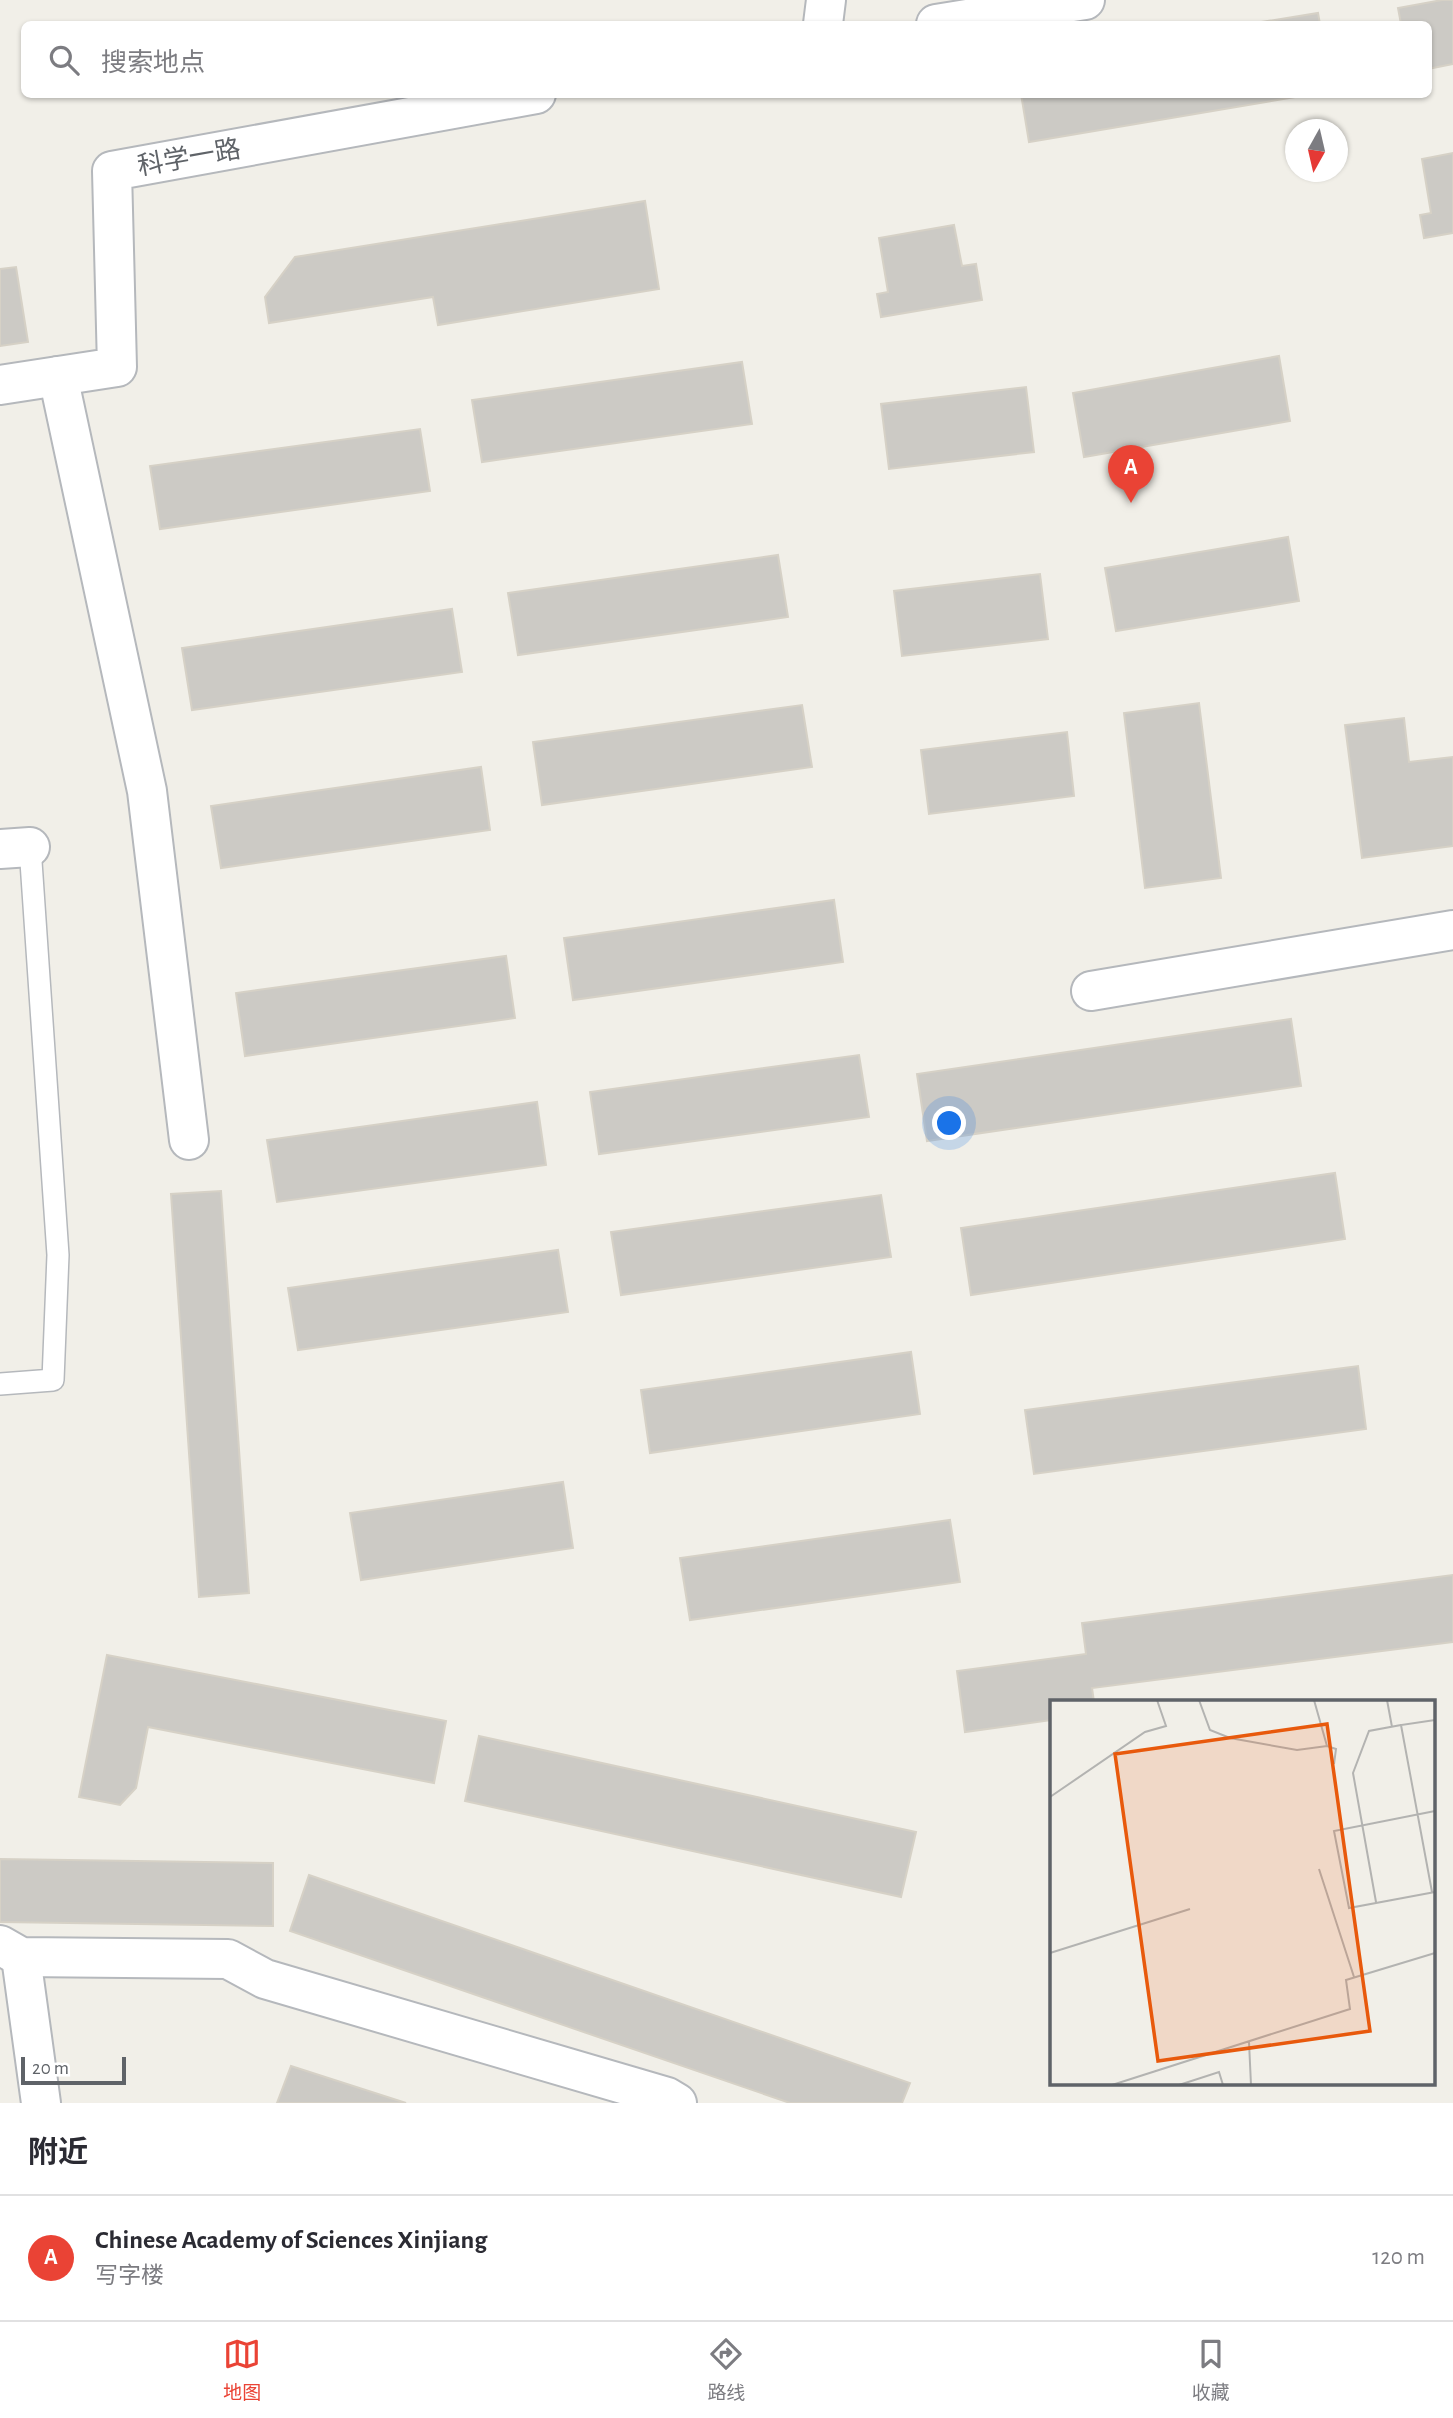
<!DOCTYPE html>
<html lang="zh">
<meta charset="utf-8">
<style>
body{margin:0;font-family:"Alegreya Sans","Noto Sans SC",sans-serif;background:#f7f7f7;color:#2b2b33}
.compass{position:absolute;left:1285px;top:119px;width:63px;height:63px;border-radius:50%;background:#fff;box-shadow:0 2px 5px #0004;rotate:188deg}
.scale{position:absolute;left:21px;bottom:18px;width:105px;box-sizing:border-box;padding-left:7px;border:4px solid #5f6368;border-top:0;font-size:19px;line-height:24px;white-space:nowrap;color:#5f6368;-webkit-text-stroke:5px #fff;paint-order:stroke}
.you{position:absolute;left:950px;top:1124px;width:24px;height:24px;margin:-18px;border:5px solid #fff;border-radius:50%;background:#1a73e8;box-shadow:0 0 0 10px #1a73e833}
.badge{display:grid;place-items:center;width:46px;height:46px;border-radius:50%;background:#ea4335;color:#fff;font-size:23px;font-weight:700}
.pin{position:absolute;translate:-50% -58px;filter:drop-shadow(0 2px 4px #0008)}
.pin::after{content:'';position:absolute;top:37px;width:24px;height:21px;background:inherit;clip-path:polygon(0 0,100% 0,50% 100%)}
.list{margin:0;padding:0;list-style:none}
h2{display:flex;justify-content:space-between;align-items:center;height:91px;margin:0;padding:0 28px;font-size:30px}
h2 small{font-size:23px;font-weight:400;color:#7c7c81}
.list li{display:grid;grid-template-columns:46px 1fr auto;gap:21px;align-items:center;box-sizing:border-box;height:126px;padding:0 28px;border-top:2px solid #e1e1e2}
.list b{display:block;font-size:26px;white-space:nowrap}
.list p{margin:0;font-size:23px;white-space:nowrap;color:#7c7c81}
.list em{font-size:23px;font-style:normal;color:#7c7c81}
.icon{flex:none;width:38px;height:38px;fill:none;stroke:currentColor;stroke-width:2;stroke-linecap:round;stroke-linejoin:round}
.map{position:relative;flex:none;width:1453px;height:2103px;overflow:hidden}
.search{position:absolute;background:#fff;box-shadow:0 2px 5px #0004;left:21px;right:21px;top:21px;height:77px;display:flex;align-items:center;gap:18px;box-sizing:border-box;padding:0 24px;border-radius:10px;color:#7c7c81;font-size:26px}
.sheet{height:217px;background:#fff}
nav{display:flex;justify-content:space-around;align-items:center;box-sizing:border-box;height:98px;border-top:2px solid #e1e1e2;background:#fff;font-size:19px;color:#7c7c81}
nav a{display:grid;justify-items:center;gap:4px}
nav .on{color:#ea4335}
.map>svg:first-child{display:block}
.building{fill:#cccac5;stroke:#d6d1c6;stroke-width:2}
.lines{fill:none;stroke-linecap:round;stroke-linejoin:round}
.service-casing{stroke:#b5b8bc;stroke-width:24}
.minor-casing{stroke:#b5b8bc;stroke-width:42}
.tertiary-casing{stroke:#b5b8bc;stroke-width:42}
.service{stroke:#fff;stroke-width:21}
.minor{stroke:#fff;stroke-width:38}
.tertiary{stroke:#fff;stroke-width:38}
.labels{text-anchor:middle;stroke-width:5;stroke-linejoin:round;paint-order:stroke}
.street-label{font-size:26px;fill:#5f6368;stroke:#fff}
.inset-road{fill:none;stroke:#b3b3b1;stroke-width:2}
.view{fill:#e8590c;fill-opacity:0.15;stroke:#e8590c;stroke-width:3.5}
.inset-edge{fill:none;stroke:#5f6368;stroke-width:3.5}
</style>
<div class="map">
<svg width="1453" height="2103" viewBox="0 0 1453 2103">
<rect width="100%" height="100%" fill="#f1efe8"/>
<g class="building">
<path d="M1442,0H1453V64L1428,69V24H1401L1398,8Z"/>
<path d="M1318,13L1320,24H1249Z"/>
<path d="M1021,94H1313L1029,142Z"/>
<path d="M1453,153V233L1424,238L1420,215L1431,213L1422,159Z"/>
<path d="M645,201L659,289L438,325L433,297L269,323L265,297L295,257Z"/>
<path d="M954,225L962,266L976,264L982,300L881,317L877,294L888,292L879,238Z"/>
<path d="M16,267L28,342L0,346V269Z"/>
<path d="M1279,356L1290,421L1084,457L1073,393Z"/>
<path d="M742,362L752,424L482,462L472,400Z"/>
<path d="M1026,387L1034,452L889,469L881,404Z"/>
<path d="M420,429L430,491L160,529L150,466Z"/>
<path d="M1288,537L1299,601L1116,631L1105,568Z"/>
<path d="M778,555L788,617L518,655L508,593Z"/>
<path d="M1040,574L1048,639L902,656L894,591Z"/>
<path d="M452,609L462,672L192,710L182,648Z"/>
<path d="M1199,703L1221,878L1145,888L1124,713Z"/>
<path d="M802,705L812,767L542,805L533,742Z"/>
<path d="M1404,718L1409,762L1453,757V846L1362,858L1345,725Z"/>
<path d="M1067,732L1074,796L929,814L921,750Z"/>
<path d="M481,767L490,830L221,868L211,806Z"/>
<path d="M834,900L843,962L573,1000L564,938Z"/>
<path d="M506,956L515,1018L245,1056L236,993Z"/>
<path d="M1291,1019L1301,1086L927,1141L917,1074Z"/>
<path d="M859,1055L869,1117L599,1154L590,1092Z"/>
<path d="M537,1102L546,1165L277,1202L267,1140Z"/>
<path d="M1335,1173L1345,1239L971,1295L961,1228Z"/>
<path d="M221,1191L249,1593L199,1597L171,1194Z"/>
<path d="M881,1195L891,1257L621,1295L611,1232Z"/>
<path d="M558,1250L568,1312L298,1350L288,1288Z"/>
<path d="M911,1352L920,1414L650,1453L641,1390Z"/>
<path d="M1358,1366L1366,1429L1034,1474L1025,1410Z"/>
<path d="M563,1482L573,1548L361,1580L350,1513Z"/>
<path d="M950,1520L960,1582L690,1620L680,1558Z"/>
<path d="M1453,1575V1642L1092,1688L1094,1702H1052V1720L965,1732L957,1671L1086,1654L1082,1623Z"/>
<path d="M107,1655L446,1721L434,1783L148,1727L136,1788L120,1805L79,1797Z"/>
<path d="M479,1736L916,1832L901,1897L465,1801Z"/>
<path d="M0,1859L273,1863V1926L0,1922Z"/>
<path d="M309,1875L910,2083L902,2103H790L290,1931Z"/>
<path d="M291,2066L406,2103H277Z"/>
</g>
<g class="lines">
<defs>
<path id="service" d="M0,1384L53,1380L58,1255L30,847"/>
<g id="minor">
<path d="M936,24L1085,0"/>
<path d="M58,376L147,791L189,1140"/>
<path d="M0,385L117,367L112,171L536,94"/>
<path d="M0,849L30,847"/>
<path d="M1091,991L1453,930"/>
<path d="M0,1945L21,1957L228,1959L265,1979L667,2097L677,2103"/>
<path d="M21,1957L41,2103"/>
</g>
<path id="tertiary" d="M823,24L826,0"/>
</defs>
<use href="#service" class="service-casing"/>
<use href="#minor" class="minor-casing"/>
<use href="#tertiary" class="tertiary-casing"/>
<use href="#service" class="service"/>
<use href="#minor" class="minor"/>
<use href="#tertiary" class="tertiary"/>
</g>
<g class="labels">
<g class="street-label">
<text transform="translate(189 157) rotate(-10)" y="9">科学一路</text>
</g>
</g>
<g transform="translate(1050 1700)">
<rect width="385" height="385" fill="#f1efe8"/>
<path class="inset-road" d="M149,0L160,30L180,38L247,50L277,46L286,49L284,64M264,0L277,46M337,0L342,27M0,97L95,32L116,26L107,0M385,111L284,131L299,208L385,192M269,169L304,277M382,192L351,25L385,20M326,202L303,73L319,31L351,25M0,253L140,209M199,342L201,385M62,385L300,309L296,280L385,253M129,385L169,372L173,385"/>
<path class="view" d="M277,24L320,331L108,361L65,54Z"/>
<rect width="385" height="385" class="inset-edge"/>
</g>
</svg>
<svg class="compass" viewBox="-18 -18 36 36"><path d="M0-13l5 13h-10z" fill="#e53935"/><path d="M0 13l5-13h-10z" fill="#7c7c81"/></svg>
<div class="scale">20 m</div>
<div class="you"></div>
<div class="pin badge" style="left:1131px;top:503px">A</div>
<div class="search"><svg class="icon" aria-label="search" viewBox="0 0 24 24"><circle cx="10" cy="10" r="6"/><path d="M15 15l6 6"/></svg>搜索地点</div>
</div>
<section class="sheet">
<h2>附近<small></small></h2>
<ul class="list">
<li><span class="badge">A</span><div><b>Chinese Academy of Sciences Xinjiang</b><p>写字楼</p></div><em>120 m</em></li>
</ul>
</section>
<nav>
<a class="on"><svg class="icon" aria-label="map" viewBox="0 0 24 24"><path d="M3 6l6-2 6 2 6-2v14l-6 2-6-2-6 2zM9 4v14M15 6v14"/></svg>地图</a>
<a><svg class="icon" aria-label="directions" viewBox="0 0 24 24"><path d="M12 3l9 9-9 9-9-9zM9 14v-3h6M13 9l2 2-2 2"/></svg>路线</a>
<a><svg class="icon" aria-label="saved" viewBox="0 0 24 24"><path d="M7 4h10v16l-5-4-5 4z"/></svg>收藏</a>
</nav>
